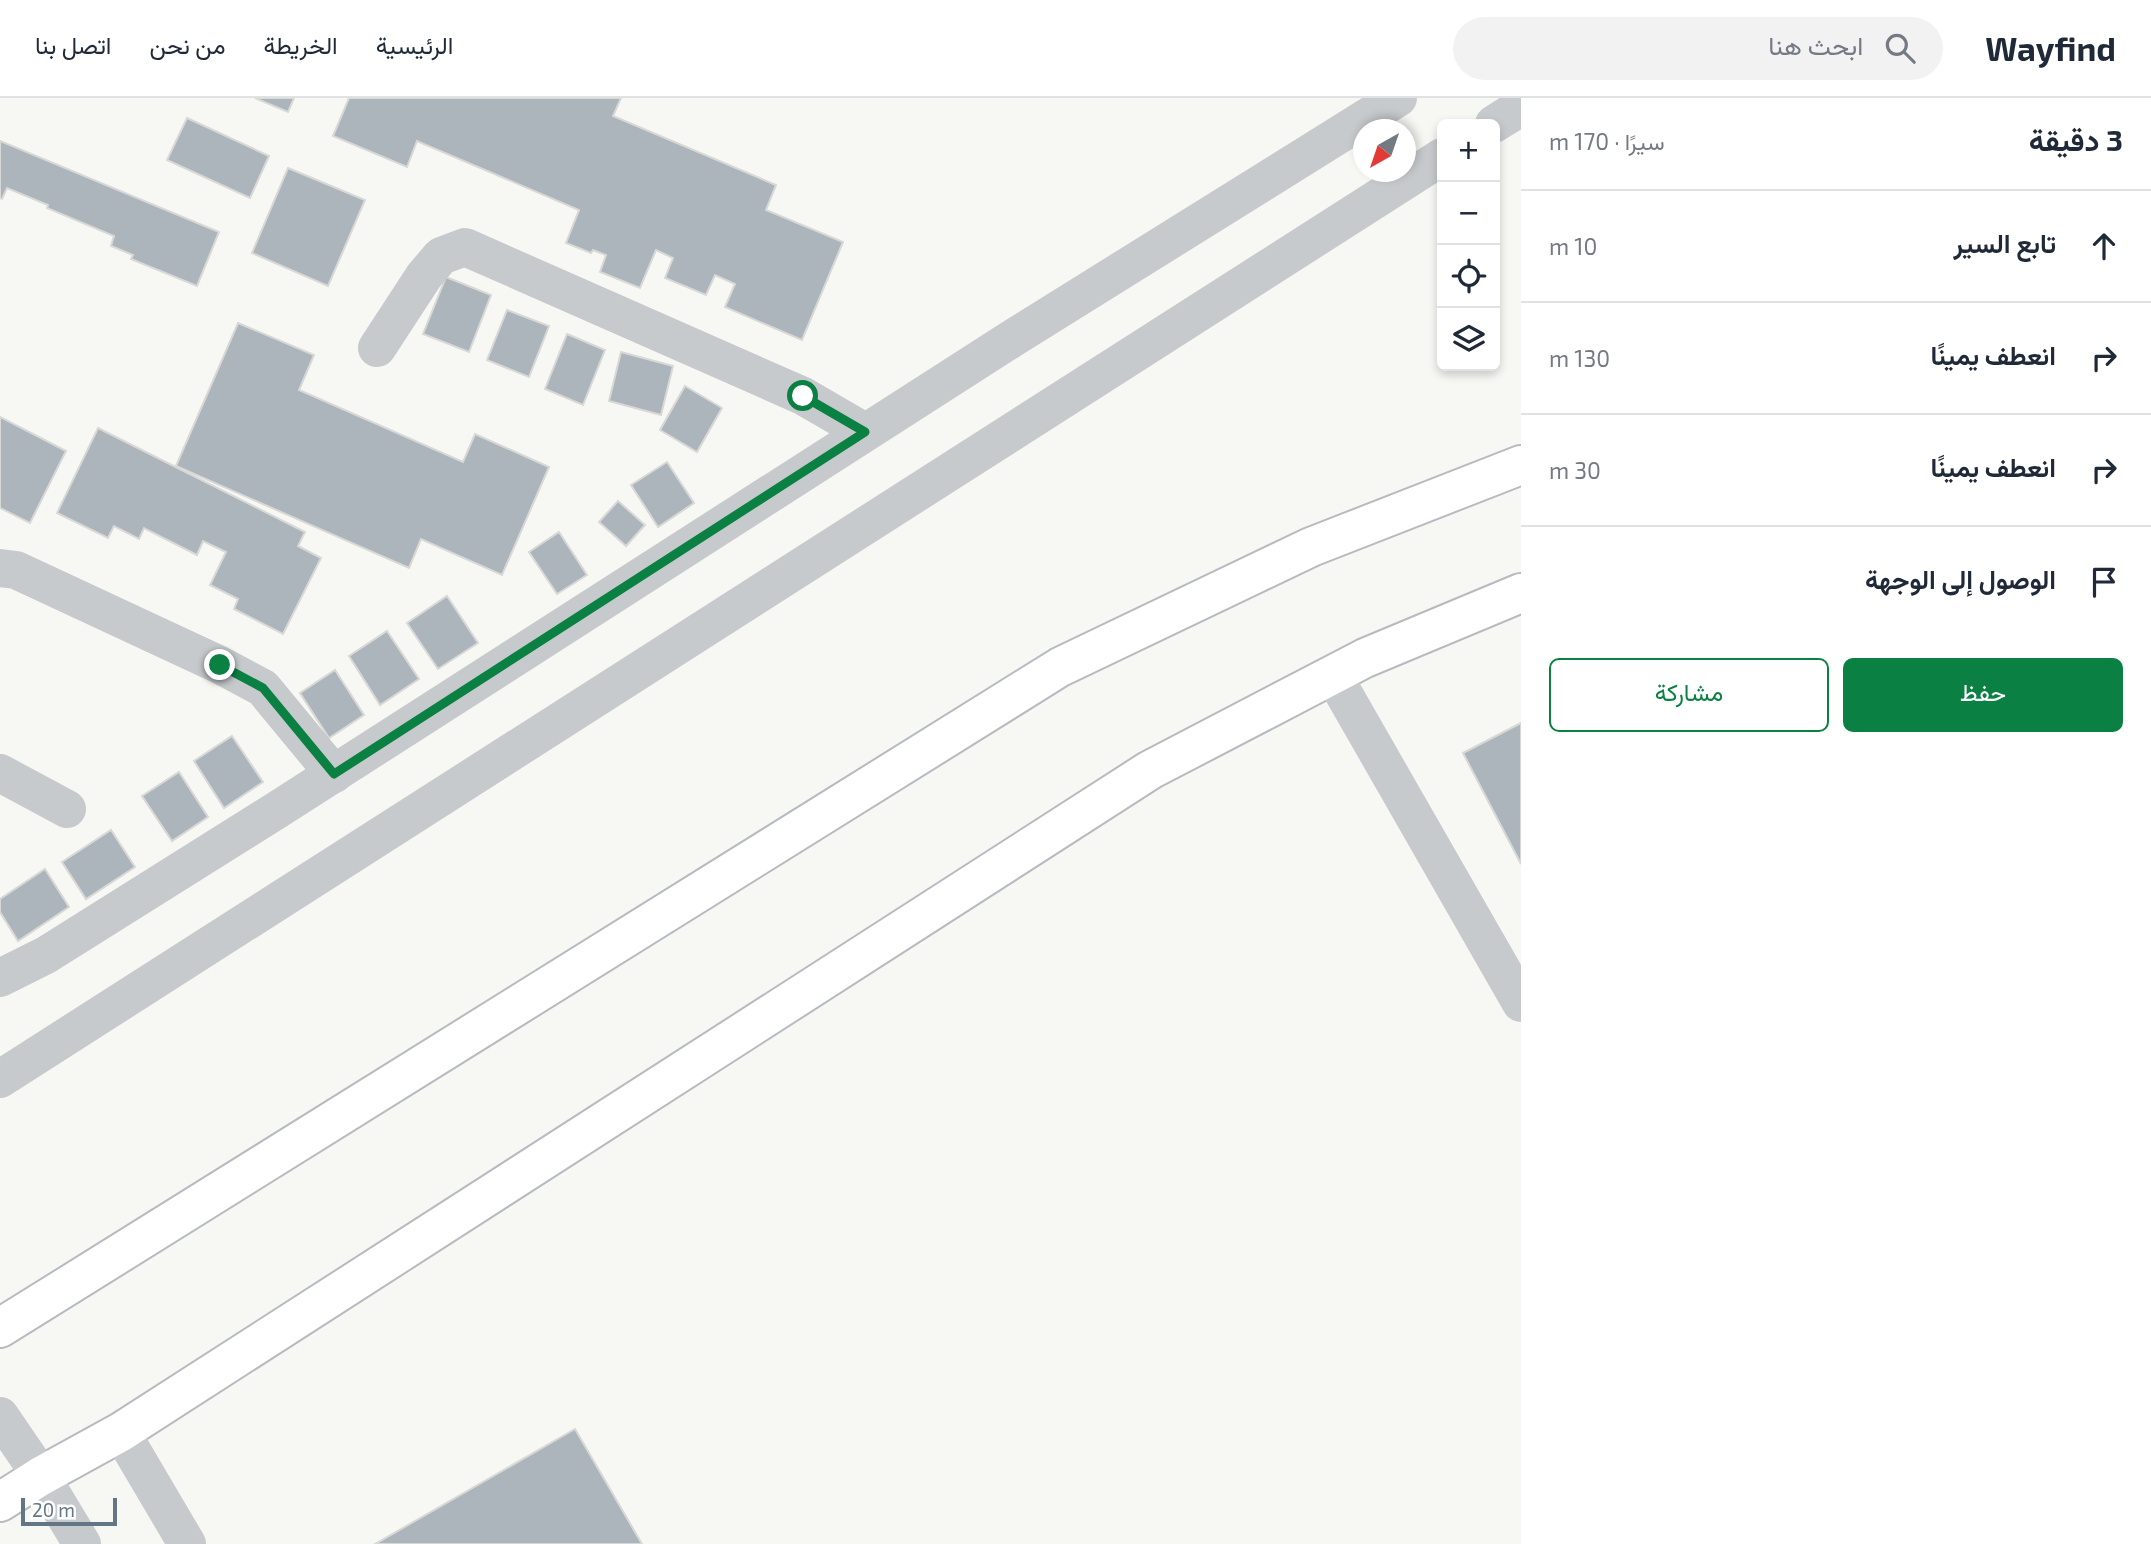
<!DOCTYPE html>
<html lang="ar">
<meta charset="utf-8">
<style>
body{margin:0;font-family:"Exo 2",Vazirmatn,sans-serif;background:#f2f2f3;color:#1f2937;direction:rtl}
.controls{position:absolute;right:21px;top:21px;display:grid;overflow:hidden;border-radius:10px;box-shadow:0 4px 10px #0003}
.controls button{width:63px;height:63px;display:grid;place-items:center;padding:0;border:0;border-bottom:2px solid #e0e1e3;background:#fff;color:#1f2937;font:35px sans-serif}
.compass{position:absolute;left:1353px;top:21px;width:63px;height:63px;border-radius:50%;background:#fff;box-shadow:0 4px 10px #0003;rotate:220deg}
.scale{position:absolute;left:21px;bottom:18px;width:96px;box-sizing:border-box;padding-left:7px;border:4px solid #637686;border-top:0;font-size:19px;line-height:24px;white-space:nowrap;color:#637686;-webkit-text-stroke:5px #fff;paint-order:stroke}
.stop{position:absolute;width:21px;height:21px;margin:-16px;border:5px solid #0b8043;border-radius:50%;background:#fff}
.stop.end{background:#0b8043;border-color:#fff;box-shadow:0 2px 7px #0008}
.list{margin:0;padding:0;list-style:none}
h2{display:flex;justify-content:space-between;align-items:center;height:91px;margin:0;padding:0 28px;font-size:30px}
h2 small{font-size:23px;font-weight:400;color:#747a83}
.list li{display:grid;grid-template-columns:46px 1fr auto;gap:21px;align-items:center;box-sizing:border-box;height:112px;padding:0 28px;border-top:2px solid #e0e1e3}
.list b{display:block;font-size:26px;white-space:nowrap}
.list em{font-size:23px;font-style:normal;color:#747a83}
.actions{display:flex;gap:14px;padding:21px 28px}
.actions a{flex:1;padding:16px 0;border:2px solid #0b8043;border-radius:10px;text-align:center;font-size:24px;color:#0b8043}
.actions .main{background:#0b8043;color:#fff}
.icon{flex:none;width:38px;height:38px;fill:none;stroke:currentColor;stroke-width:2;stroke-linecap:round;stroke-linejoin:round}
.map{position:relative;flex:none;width:1521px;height:1446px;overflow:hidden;direction:ltr}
header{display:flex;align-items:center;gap:42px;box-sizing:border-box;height:98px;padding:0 35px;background:#fff;border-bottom:2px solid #e0e1e3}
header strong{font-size:33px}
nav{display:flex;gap:38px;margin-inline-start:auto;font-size:24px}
.search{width:490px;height:63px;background:#f2f2f3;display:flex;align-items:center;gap:18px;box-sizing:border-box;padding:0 24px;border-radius:38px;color:#747a83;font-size:26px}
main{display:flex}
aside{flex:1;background:#fff}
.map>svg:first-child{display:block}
.building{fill:#acb5bb;stroke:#d8d8d6;stroke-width:2}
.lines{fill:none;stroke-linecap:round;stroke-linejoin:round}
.major-casing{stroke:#b7bbbf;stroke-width:42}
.minor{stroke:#c6cacd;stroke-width:38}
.major{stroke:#fff;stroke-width:38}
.route{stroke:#0b8043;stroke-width:9}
</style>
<header>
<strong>Wayfind</strong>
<div class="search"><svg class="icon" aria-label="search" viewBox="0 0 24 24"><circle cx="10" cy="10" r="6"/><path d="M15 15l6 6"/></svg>ابحث هنا</div>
<nav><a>الرئيسية</a><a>الخريطة</a><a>من نحن</a><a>اتصل بنا</a></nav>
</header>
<main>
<aside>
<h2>3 دقيقة<small>سيرًا · 170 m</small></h2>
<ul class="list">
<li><svg class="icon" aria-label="ahead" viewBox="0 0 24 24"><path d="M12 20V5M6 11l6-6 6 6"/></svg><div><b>تابع السير</b></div><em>10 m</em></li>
<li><svg class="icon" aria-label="right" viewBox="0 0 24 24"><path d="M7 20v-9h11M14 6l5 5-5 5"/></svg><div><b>انعطف يمينًا</b></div><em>130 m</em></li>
<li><svg class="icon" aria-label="right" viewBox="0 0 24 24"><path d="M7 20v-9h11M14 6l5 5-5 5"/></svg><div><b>انعطف يمينًا</b></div><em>30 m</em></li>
<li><svg class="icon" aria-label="arrive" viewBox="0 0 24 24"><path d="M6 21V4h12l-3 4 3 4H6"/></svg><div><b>الوصول إلى الوجهة</b></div></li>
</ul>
<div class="actions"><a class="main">حفظ</a><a>مشاركة</a></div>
</aside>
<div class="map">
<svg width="1521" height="1446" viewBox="0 0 1521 1446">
<rect width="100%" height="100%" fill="#f7f7f3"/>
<g class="building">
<path d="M255,0H294L288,14Z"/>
<path d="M349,0H621L613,18L776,87L766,112L843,144L802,242L725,209L735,186L715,177L706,197L665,180L673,160L656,152L640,190L600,174L606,157L593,152L591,155L566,145L579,112L417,43L407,69L333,38Z"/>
<path d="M187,20L269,58L250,100L167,62Z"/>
<path d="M0,43L219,134L197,188L131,161L133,157L111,148L114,138L47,110L48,107L7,90L2,101L0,100Z"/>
<path d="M288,70L365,102L328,188L252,155Z"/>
<path d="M446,179L491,197L469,254L423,236Z"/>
<path d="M507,212L549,228L529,279L487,262Z"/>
<path d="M238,225L314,257L299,292L463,364L475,336L549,369L502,477L421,441L409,470L176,368Z"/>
<path d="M567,236L605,252L583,307L545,291Z"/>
<path d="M621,254L673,268L661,317L609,303Z"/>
<path d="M685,288L722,310L697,354L660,332Z"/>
<path d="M0,319L66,353L30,425L0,410Z"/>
<path d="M98,330L305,434L298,448L321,460L283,536L234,511L238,501L210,487L226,454L203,443L197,457L144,430L139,441L114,428L108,440L57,415Z"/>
<path d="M667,364L694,405L658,429L631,387Z"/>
<path d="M618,403L645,427L626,448L599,424Z"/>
<path d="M559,434L587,477L557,496L529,454Z"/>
<path d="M447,498L478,545L438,571L407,525Z"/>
<path d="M387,533L419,581L380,607L349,558Z"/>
<path d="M335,572L364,617L329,640L300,595Z"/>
<path d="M1521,625V766L1463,655Z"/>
<path d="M232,638L263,684L224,710L194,663Z"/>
<path d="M179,674L208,719L172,743L142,698Z"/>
<path d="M111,732L135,769L86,801L62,764Z"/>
<path d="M45,771L69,809L18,843L0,814V801Z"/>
<path d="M575,1331L642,1446H375Z"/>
</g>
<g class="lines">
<defs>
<g id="major">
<path d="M0,1230L1060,569L1311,449L1521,367"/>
<path d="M0,1404L41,1378L121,1334L1150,672L1365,560L1521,495"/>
</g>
</defs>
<use href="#major" class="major-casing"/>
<g class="minor">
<path d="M1494,26L1521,9"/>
<path d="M377,250L424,178L441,158L465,149L803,298L865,334"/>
<path d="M0,470L16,472L220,567L263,590L334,676"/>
<path d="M1333,577L1521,905"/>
<path d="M0,675L67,711"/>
<path d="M0,880L46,857L277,712L1013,240L1398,0"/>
<path d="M0,981L1442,59"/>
<path d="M0,1318L41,1378L82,1446"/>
<path d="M121,1334L187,1446"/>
</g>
<use href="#major" class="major"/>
</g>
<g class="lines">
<path class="route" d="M220,567L263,590L334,676L865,334L803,298"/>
</g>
</svg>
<div class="controls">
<button>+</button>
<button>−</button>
<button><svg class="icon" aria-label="locate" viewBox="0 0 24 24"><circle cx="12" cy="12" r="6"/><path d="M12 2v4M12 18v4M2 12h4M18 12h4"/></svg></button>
<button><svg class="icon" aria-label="layers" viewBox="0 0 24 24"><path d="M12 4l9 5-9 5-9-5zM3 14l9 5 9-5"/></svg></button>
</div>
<svg class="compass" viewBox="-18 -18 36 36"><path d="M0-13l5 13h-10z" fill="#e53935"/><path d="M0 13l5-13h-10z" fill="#747a83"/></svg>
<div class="scale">20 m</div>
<div class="stop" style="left:803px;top:298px"></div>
<div class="stop end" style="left:220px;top:567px"></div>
</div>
</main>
